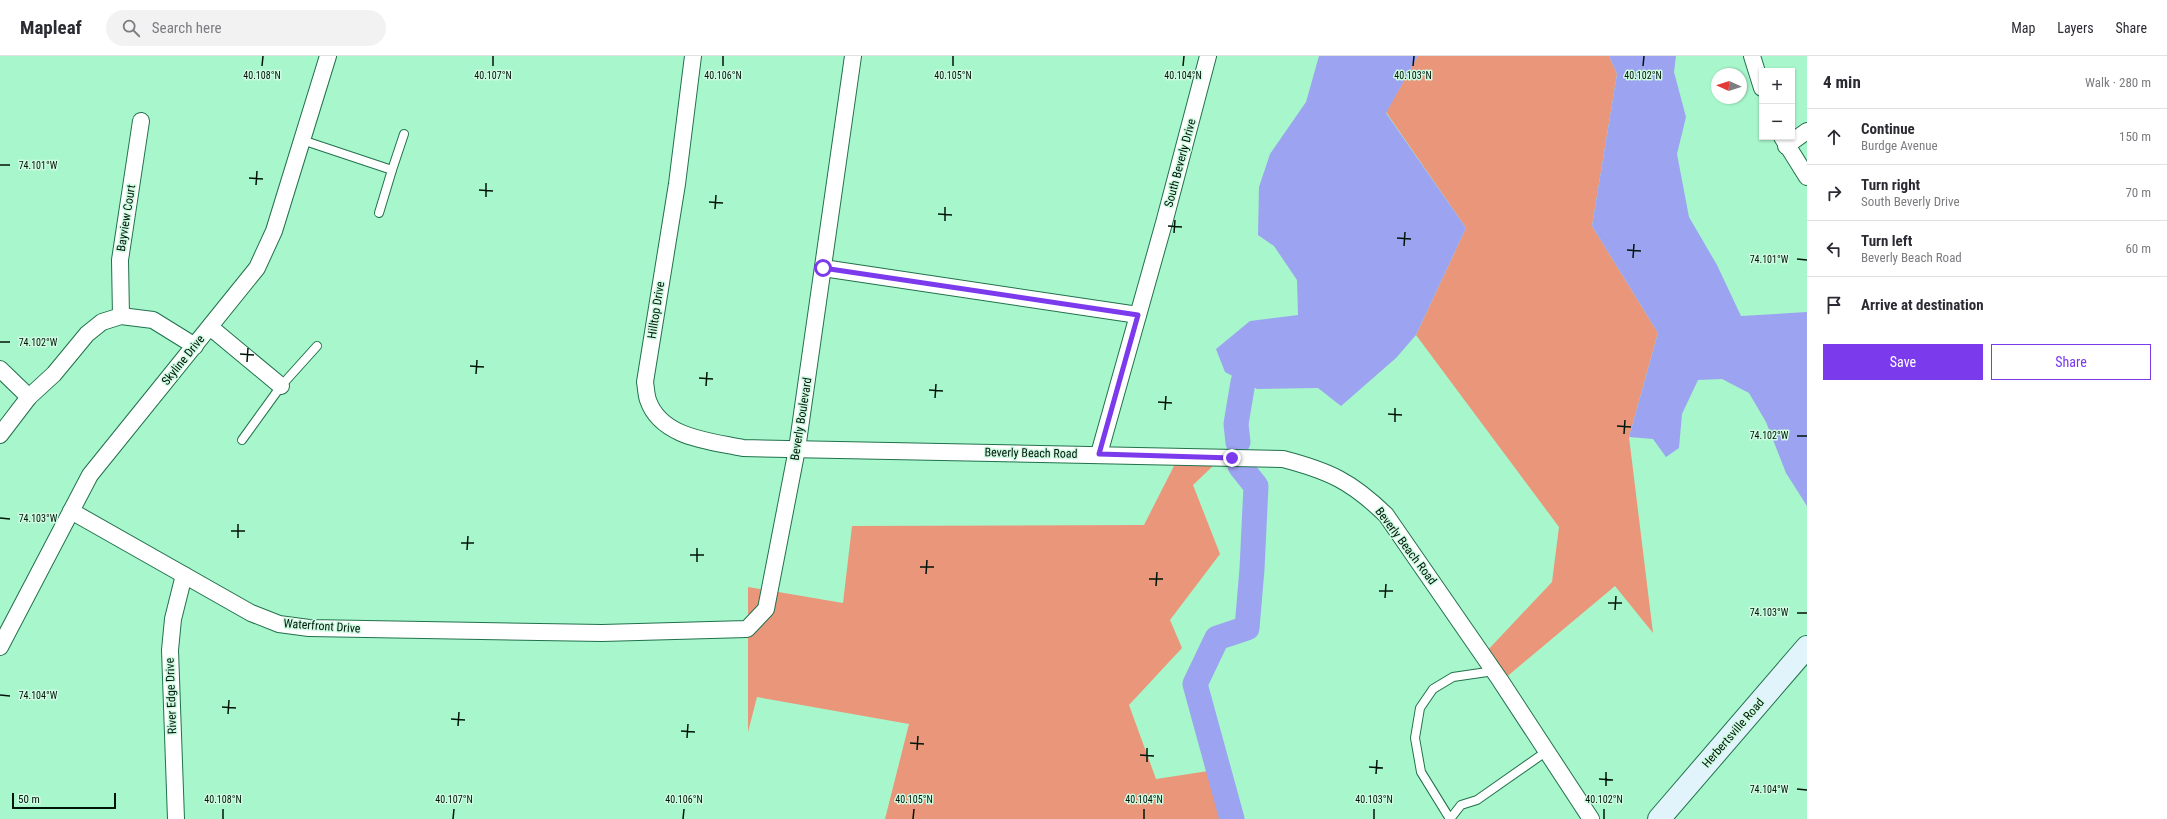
<!DOCTYPE html>
<meta charset="utf-8">
<style>
body{margin:0;font-family:"Roboto Condensed",sans-serif;background:#f2f2f3;color:#2b2b33}
.controls{position:absolute;right:12px;top:12px;display:grid;overflow:hidden;border-radius:0px;box-shadow:0 1px 3px #0004}
.controls button{width:36px;height:36px;display:grid;place-items:center;padding:0;border:0;border-bottom:1px solid #e1e1e2;background:#fff;color:#2b2b33;font:20px sans-serif}
.compass{position:absolute;left:1711px;top:12px;width:36px;height:36px;border-radius:50%;background:#fff;box-shadow:0 1px 3px #0004;rotate:273deg}
.scale{position:absolute;left:12px;bottom:10px;width:104px;box-sizing:border-box;padding-left:4px;border:2px solid #00150a;border-top:0;font-size:11px;line-height:14px;white-space:nowrap;color:#00150a;-webkit-text-stroke:3px #cefbe1;paint-order:stroke}
.stop{position:absolute;width:12px;height:12px;margin:-9px;border:3px solid #7c3aed;border-radius:50%;background:#fff}
.stop.end{background:#7c3aed;border-color:#fff;box-shadow:0 1px 4px #0008}
.list{margin:0;padding:0;list-style:none}
h2{display:flex;justify-content:space-between;align-items:center;height:52px;margin:0;padding:0 16px;font-size:17px}
h2 small{font-size:13px;font-weight:400;color:#7c7c81}
.list li{display:grid;grid-template-columns:26px 1fr auto;gap:12px;align-items:center;box-sizing:border-box;height:56px;padding:0 16px;border-top:1px solid #e1e1e2}
.list b{display:block;font-size:15px;white-space:nowrap}
.list p{margin:0;font-size:13px;white-space:nowrap;color:#7c7c81}
.list em{font-size:13px;font-style:normal;color:#7c7c81}
.actions{display:flex;gap:8px;padding:12px 16px}
.actions a{flex:1;padding:9px 0;border:1px solid #7c3aed;border-radius:0px;text-align:center;font-size:14px;color:#7c3aed}
.actions .main{background:#7c3aed;color:#fff}
.icon{flex:none;width:22px;height:22px;fill:none;stroke:currentColor;stroke-width:2;stroke-linecap:round;stroke-linejoin:round}
.map{position:relative;flex:none;width:1807px;height:763px;overflow:hidden}
header{display:flex;align-items:center;gap:24px;box-sizing:border-box;height:56px;padding:0 20px;background:#fff;border-bottom:1px solid #e1e1e2}
header strong{font-size:19px}
nav{display:flex;gap:22px;margin-inline-start:auto;font-size:14px}
.search{width:280px;height:36px;background:#f2f2f3;display:flex;align-items:center;gap:10px;box-sizing:border-box;padding:0 14px;border-radius:22px;color:#7c7c81;font-size:15px}
main{display:flex}
aside{flex:1;background:#fff}
.map>svg:first-child{display:block}
.green{fill:#ea967a}
.water{fill:#9ca3f1}
.lines{fill:none;stroke-linecap:round;stroke-linejoin:round}
.river{stroke:#9ca3f1;stroke-width:25}
.lane-casing{stroke:#21714c;stroke-width:10}
.street-casing{stroke:#21714c;stroke-width:18}
.secondary-casing{stroke:#21714c;stroke-width:24}
.lane{stroke:#fff;stroke-width:8}
.street{stroke:#fff;stroke-width:16}
.secondary{stroke:#e1f4fb;stroke-width:22}
.route{stroke:#7c3aed;stroke-width:5}
.ticks{fill:none;stroke:#00150a;stroke-width:1.5}
.labels{text-anchor:middle;stroke-width:3;stroke-linejoin:round;paint-order:stroke}
.street-label{font-size:12px;fill:#00150a;stroke:#cefbe1}
.ticks-label{font-size:10px;text-anchor:middle;fill:#00150a;stroke:#cefbe1;stroke-width:3;stroke-linejoin:round;paint-order:stroke}
</style>
<header>
<strong>Mapleaf</strong>
<div class="search"><svg class="icon" aria-label="search" viewBox="0 0 24 24"><circle cx="10" cy="10" r="6"/><path d="M15 15l6 6"/></svg>Search here</div>
<nav><a>Map</a><a>Layers</a><a>Share</a></nav>
</header>
<main>
<div class="map">
<svg width="1807" height="763" viewBox="0 0 1807 763">
<rect width="100%" height="100%" fill="#a8f6cb"/>
<g class="green">
<path d="M1418,0H1609L1617,18L1592,170L1658,277L1629,381L1653,577L1615,530L1504,623L1486,596L1552,526L1559,471L1416,279L1466,172L1386,56Z"/>
<path d="M1175,408L1214,409L1193,429L1220,498L1170,564L1182,592L1129,649L1156,723L1215,714L1226,763H885L909,668L757,641L748,676V531L843,547L852,470L1144,469Z"/>
</g>
<g class="water">
<path d="M1319,0H1418L1386,57L1466,172L1416,279L1396,302L1341,350L1318,332L1257,333L1225,316L1216,293L1250,265L1298,259L1297,224L1274,190L1258,179L1259,131L1270,98L1306,46Z"/>
<path d="M1609,0H1676L1674,16L1686,61L1677,98L1689,161L1717,209L1741,260L1807,256V450L1786,417L1766,366L1749,337L1722,323L1698,324L1682,358L1679,392L1666,401L1653,383L1629,381L1658,277L1592,170L1617,18Z"/>
</g>
<g class="lines">
<g class="river">
<path d="M1238,386L1236,368L1243,326"/>
<path d="M1232,763L1195,628L1217,582L1247,572L1252,513L1256,430L1240,410"/>
</g>
<defs>
<g id="lane">
<path d="M302,84L392,114L379,157"/>
<path d="M392,114L404,78"/>
<path d="M242,384L281,330L317,290"/>
<path d="M1450,763L1421,716L1415,682L1420,652L1433,633L1453,621L1494,615"/>
<path d="M1450,763L1461,749L1477,744L1547,695"/>
</g>
<g id="street">
<path d="M693,0L677,128L645,326C646,331 646,338 648,344C661,382 710,385 743,392L1283,403C1329,415 1351,425 1386,459L1500,624L1591,763"/>
<path d="M1752,0L1762,32"/>
<path d="M1782,81L1807,121"/>
<path d="M1786,90L1807,75"/>
<path d="M823,212L1138,259"/>
<path d="M121,260L120,204L141,65"/>
<path d="M210,271L281,330"/>
<path d="M0,313L29,341"/>
<path d="M0,379L29,341L54,318L87,278L102,266L121,260L153,264L195,290"/>
<path d="M1099,398L1164,167L1208,0"/>
<path d="M71,455L251,557L279,568L309,572L602,577L747,573L766,553L797,393L853,0"/>
<path d="M0,591L90,419L257,212L274,175L328,0"/>
<path d="M176,763L170,594L173,563L184,519"/>
</g>
<path id="secondary" d="M1659,763L1807,591"/>
</defs>
<use href="#lane" class="lane-casing"/>
<use href="#street" class="street-casing"/>
<use href="#secondary" class="secondary-casing"/>
<use href="#lane" class="lane"/>
<use href="#street" class="street"/>
<use href="#secondary" class="secondary"/>
</g>
<g class="lines">
<path class="route" d="M823,212L1138,259L1099,398L1232,402"/>
</g>
<path class="ticks" d="M262,10L263,0M493,10V0M723,10V0M953,10V0M1183,10L1184,0M1413,10L1414,0M1643,10L1644,0M0,109H10M249,122L263,123M256,129L257,115M479,134L493,135M486,141V127M709,146L723,147M715,153L716,139M938,158L952,159M945,165V151M1168,170L1182,171M1174,177L1175,164M1397,182L1411,183M1404,190L1405,176M1627,194L1641,195M1633,202L1634,188M1797,203L1807,204M0,286H10M240,298L254,299M247,306L248,292M470,310L484,311M476,318L477,304M699,322L713,323M706,330L707,316M929,334L943,335M935,342L936,328M1158,346L1172,347M1165,354L1166,340M1388,358L1402,359M1395,366V352M1617,370L1631,371M1624,378L1625,364M1797,380H1807M0,462L10,463M231,475H245M238,482V468M461,487H474M467,494L468,480M690,499H704M697,506V492M920,511H934M926,518L927,504M1149,523H1163M1156,530L1157,516M1379,535H1393M1385,542L1386,528M1608,547H1622M1615,554L1616,540M1797,557H1807M0,639L10,640M222,651L236,652M228,658L229,644M451,663L465,664M458,670L459,656M681,675L695,676M687,682L688,668M910,687L924,688M917,694L918,680M1140,699L1154,700M1147,706V692M1369,711L1383,712M1376,718L1377,704M1599,723L1613,724M1606,730V716M1797,733L1807,734M223,763V753M453,763L454,753M683,763L684,753M913,763L914,753M1144,763V753M1374,763V753M1604,763V753"/>
<g class="labels">
<g class="street-label">
<text transform="translate(1180 107) rotate(-75)" y="4">South Beverly Drive</text>
<text transform="translate(126 162) rotate(-81)" y="4">Bayview Court</text>
<text transform="translate(656 254) rotate(-81)" y="4">Hilltop Drive</text>
<text transform="translate(183 304) rotate(-51)" y="4">Skyline Drive</text>
<text transform="translate(801 363) rotate(-81)" y="4">Beverly Boulevard</text>
<text transform="translate(1031 397) rotate(1)" y="4">Beverly Beach Road</text>
<text transform="translate(1406 490) rotate(53)" y="4">Beverly Beach Road</text>
<text transform="translate(322 570) rotate(4)" y="4">Waterfront Drive</text>
<text transform="translate(171 640) rotate(-92)" y="4">River Edge Drive</text>
<text transform="translate(1733 677) rotate(-49)" y="4">Herbertsville Road</text>
</g>
</g>
<g class="ticks-label">
<text x="262" y="23">40.108°N</text>
<text x="493" y="23">40.107°N</text>
<text x="723" y="23">40.106°N</text>
<text x="953" y="23">40.105°N</text>
<text x="1183" y="23">40.104°N</text>
<text x="1413" y="23">40.103°N</text>
<text x="1643" y="23">40.102°N</text>
<text x="38" y="113">74.101°W</text>
<text x="1769" y="207">74.101°W</text>
<text x="38" y="290">74.102°W</text>
<text x="1769" y="383">74.102°W</text>
<text x="38" y="466">74.103°W</text>
<text x="1769" y="560">74.103°W</text>
<text x="38" y="643">74.104°W</text>
<text x="1769" y="737">74.104°W</text>
<text x="223" y="747">40.108°N</text>
<text x="454" y="747">40.107°N</text>
<text x="684" y="747">40.106°N</text>
<text x="914" y="747">40.105°N</text>
<text x="1144" y="747">40.104°N</text>
<text x="1374" y="747">40.103°N</text>
<text x="1604" y="747">40.102°N</text>
</g>
</svg>
<div class="controls">
<button>+</button>
<button>−</button>
</div>
<svg class="compass" viewBox="-18 -18 36 36"><path d="M0-13l5 13h-10z" fill="#e53935"/><path d="M0 13l5-13h-10z" fill="#7c7c81"/></svg>
<div class="scale">50 m</div>
<div class="stop" style="left:823px;top:212px"></div>
<div class="stop end" style="left:1232px;top:402px"></div>
</div>
<aside>
<h2>4 min<small>Walk · 280 m</small></h2>
<ul class="list">
<li><svg class="icon" aria-label="ahead" viewBox="0 0 24 24"><path d="M12 20V5M6 11l6-6 6 6"/></svg><div><b>Continue</b><p>Burdge Avenue</p></div><em>150 m</em></li>
<li><svg class="icon" aria-label="right" viewBox="0 0 24 24"><path d="M7 20v-9h11M14 6l5 5-5 5"/></svg><div><b>Turn right</b><p>South Beverly Drive</p></div><em>70 m</em></li>
<li><svg class="icon" aria-label="left" viewBox="0 0 24 24"><path d="M17 20v-9H6M10 6l-5 5 5 5"/></svg><div><b>Turn left</b><p>Beverly Beach Road</p></div><em>60 m</em></li>
<li><svg class="icon" aria-label="arrive" viewBox="0 0 24 24"><path d="M6 21V4h12l-3 4 3 4H6"/></svg><div><b>Arrive at destination</b></div></li>
</ul>
<div class="actions"><a class="main">Save</a><a>Share</a></div>
</aside>
</main>
